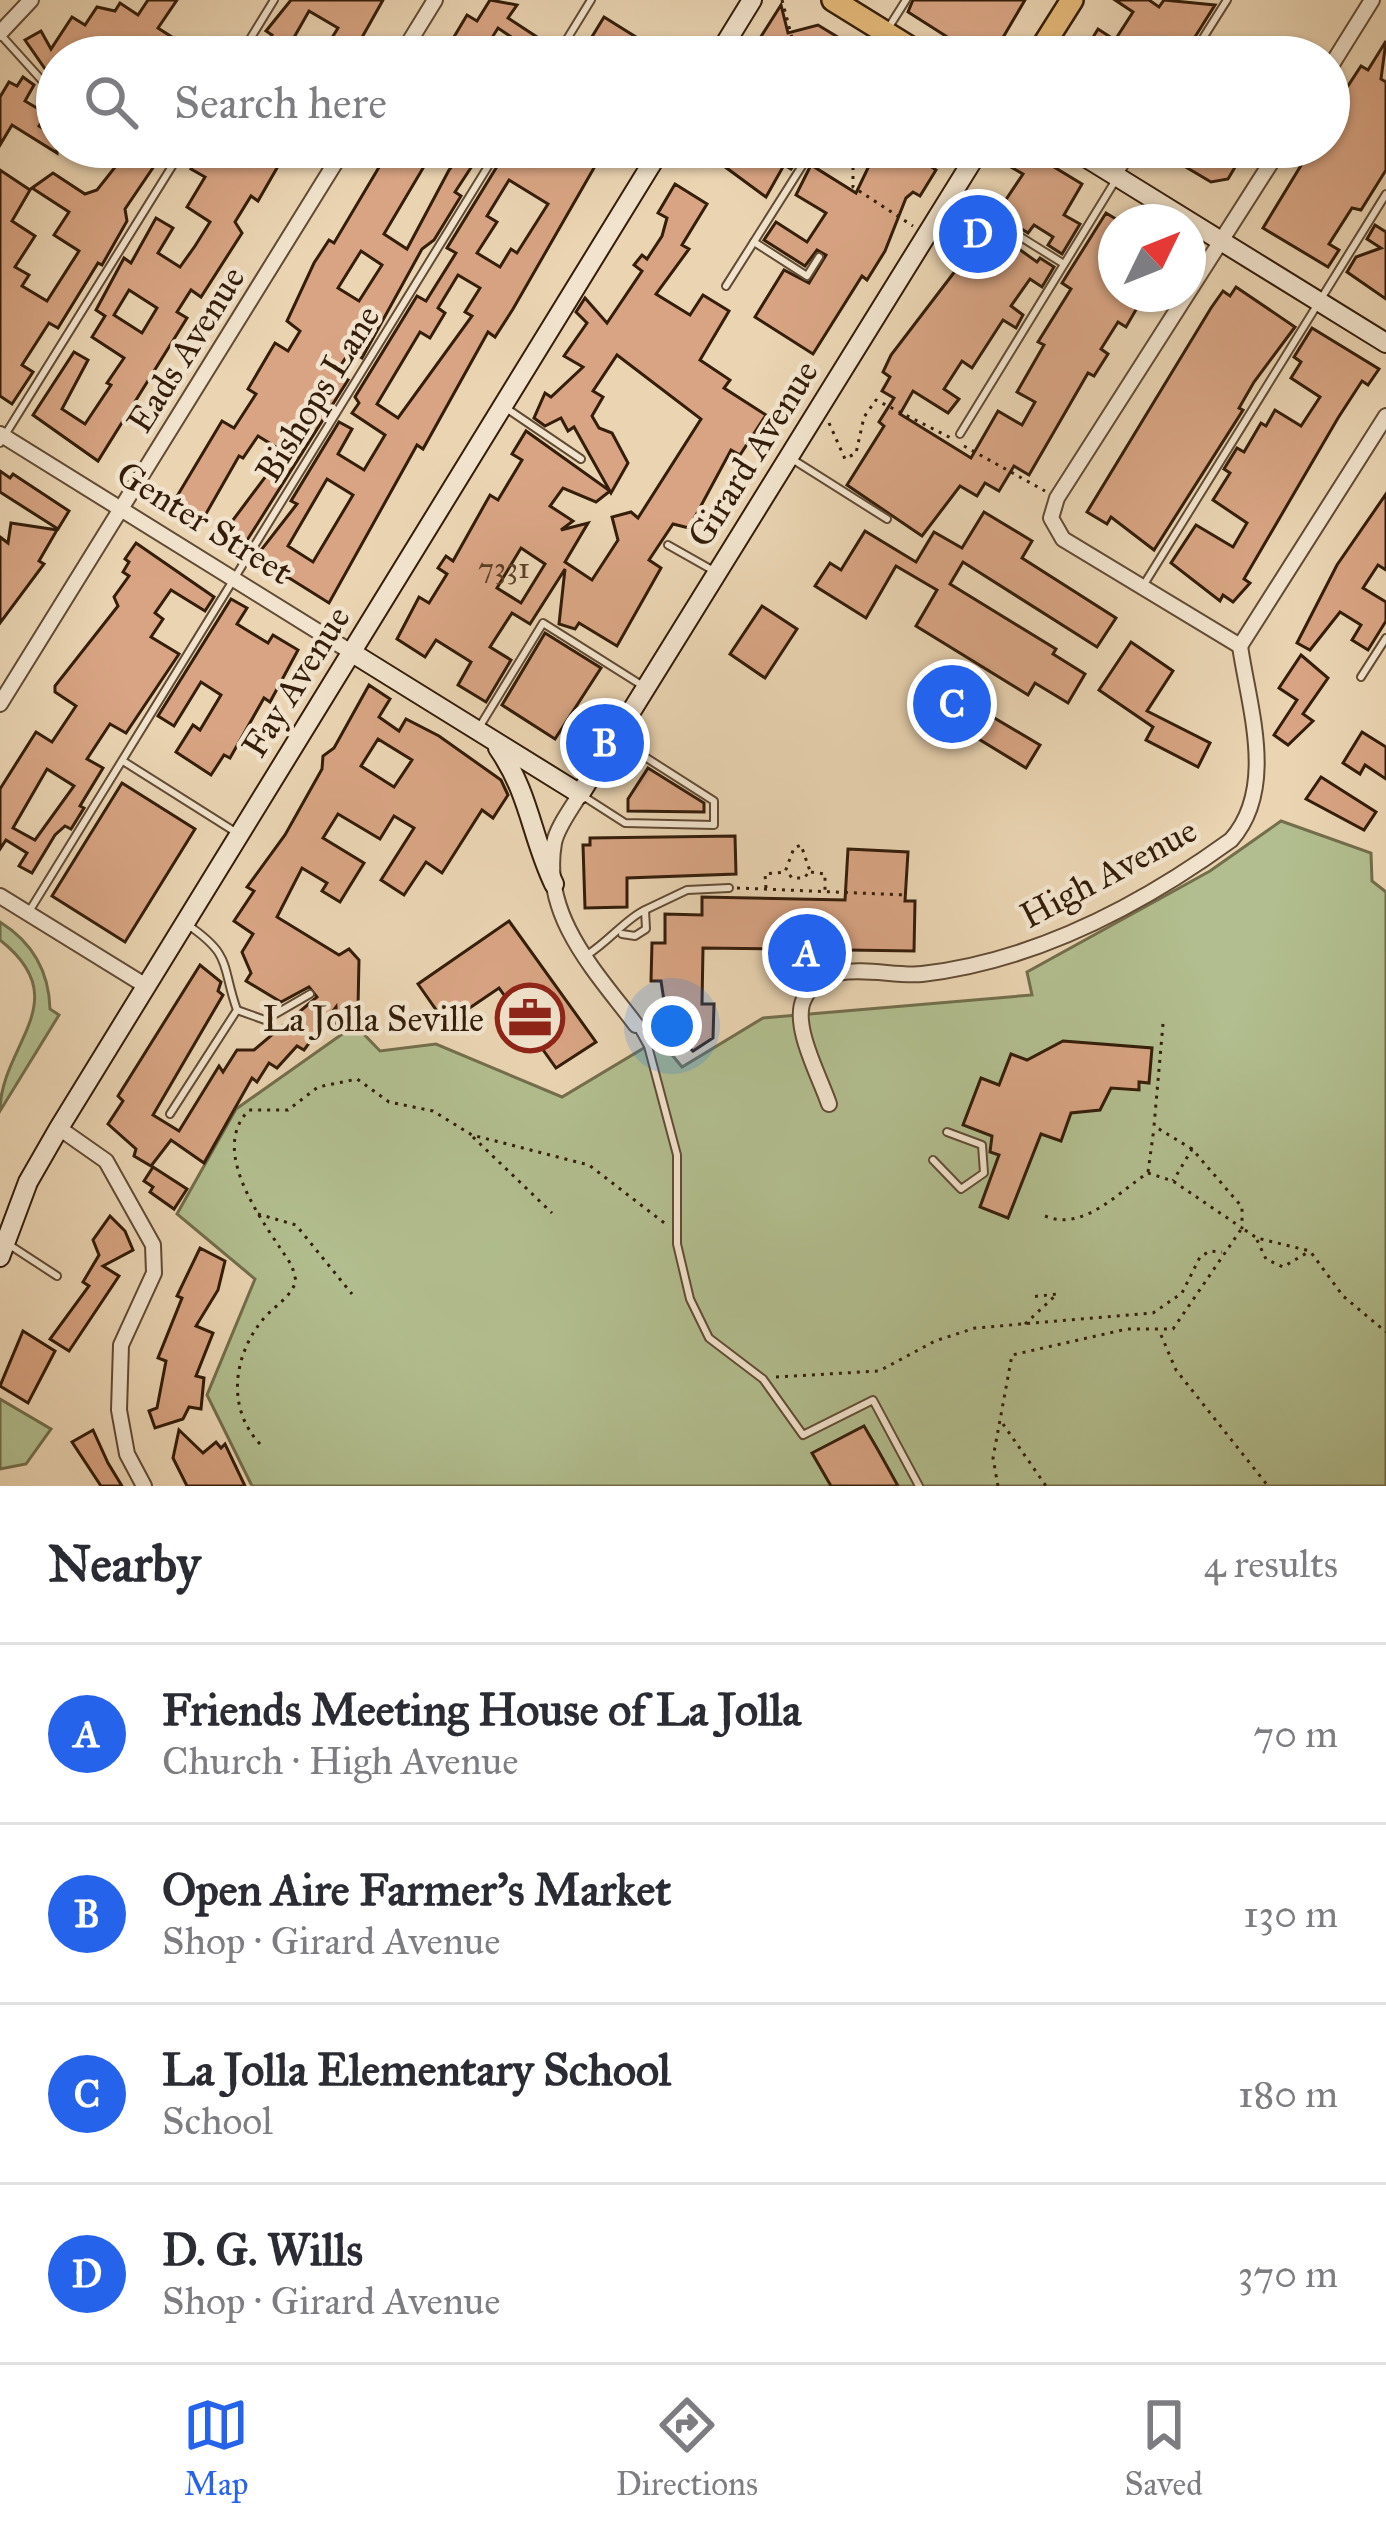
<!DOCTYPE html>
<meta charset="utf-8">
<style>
body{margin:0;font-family:"IM FELL Great Primer",serif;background:#f7f7f7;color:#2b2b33}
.compass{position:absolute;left:1098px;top:204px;width:108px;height:108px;border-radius:50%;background:#fff;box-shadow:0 3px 9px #0004;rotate:47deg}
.you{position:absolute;left:672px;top:1026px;width:42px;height:42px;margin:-30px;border:9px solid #fff;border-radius:50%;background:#1a73e8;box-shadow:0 0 0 18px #1a73e833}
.badge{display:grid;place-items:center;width:78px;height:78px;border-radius:50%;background:#2563eb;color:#fff;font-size:39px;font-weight:700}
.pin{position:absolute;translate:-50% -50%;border:6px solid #fff;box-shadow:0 3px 12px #0006}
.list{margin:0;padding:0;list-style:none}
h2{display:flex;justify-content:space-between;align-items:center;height:156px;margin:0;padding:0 48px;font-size:51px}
h2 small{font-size:39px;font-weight:400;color:#7c7c81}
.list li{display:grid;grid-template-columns:78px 1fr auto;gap:36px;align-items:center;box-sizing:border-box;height:180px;padding:0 48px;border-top:3px solid #e1e1e2}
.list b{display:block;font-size:45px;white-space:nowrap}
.list p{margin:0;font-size:39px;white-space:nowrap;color:#7c7c81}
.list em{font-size:39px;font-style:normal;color:#7c7c81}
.icon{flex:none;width:66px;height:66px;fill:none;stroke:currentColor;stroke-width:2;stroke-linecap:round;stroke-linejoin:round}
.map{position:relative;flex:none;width:1386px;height:1486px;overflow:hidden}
.search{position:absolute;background:#fff;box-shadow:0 3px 9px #0004;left:36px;right:36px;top:36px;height:132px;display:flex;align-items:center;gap:30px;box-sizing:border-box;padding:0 42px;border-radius:66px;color:#7c7c81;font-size:45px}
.sheet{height:876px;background:#fff}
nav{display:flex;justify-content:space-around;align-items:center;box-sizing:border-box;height:168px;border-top:3px solid #e1e1e2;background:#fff;font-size:33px;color:#7c7c81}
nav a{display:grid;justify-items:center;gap:6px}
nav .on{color:#2563eb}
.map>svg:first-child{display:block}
.green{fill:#b2be8f;stroke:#736e4c;stroke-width:3}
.building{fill:#d8a483;stroke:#341d0a;stroke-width:3;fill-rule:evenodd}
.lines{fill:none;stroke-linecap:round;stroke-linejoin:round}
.lane-casing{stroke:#624b34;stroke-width:10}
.street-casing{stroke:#624b34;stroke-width:18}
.secondary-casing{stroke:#341d0a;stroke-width:22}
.primary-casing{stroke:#341d0a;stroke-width:26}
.path{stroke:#341d0a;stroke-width:3;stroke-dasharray:3 6;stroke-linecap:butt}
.lane{stroke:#f1e3cd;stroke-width:6}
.street{stroke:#f1e3cd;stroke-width:14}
.secondary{stroke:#f1e3cd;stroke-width:18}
.primary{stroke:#e5ba79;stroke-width:21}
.labels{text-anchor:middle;stroke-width:9;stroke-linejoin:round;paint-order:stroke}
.number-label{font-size:30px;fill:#5d3f28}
.street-label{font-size:36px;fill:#341d0a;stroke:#f1e3cd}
.poi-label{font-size:36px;fill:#341d0a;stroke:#f1e3cd;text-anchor:end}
</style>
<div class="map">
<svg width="1386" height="1486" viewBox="0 0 1386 1486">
<rect width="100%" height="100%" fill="#ead4b2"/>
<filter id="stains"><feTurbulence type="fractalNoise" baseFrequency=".00167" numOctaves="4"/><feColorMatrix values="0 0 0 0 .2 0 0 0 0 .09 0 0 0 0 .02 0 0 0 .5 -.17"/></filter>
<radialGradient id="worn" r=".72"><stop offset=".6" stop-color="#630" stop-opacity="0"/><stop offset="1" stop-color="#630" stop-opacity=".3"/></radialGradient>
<g class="green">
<path d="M1281,821L1371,853L1372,881L1386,892V1486H252L207,1395L255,1279L177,1214L236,1109L355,1025L380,1051L436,1044L562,1097L659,1039L682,1067L763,1018L1032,995L1027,972L1210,871Z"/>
<path d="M0,922C32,942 49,971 50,1009L59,1015L0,1111C0,1045 78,1001 0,940Z"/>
<path d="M0,1399L51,1429L26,1464L0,1469Z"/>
</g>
<g class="building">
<path d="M148,0H177L158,28L203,57H57V86L25,40L41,31L51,49L72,17L85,25L97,7L115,11L120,3L138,15Z"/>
<path d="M291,0H383L351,57H320L338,28L309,11L288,48L303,57H258L272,35L266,31Z"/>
<path d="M490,0L517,5L508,18L540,39L532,51L498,28L480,57H442L467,15L477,21Z"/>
<path d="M913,0H1025L995,51L974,54L908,12Z"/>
<path d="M1115,0H1149L1159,7L1164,0L1215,5L1188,48L1176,40L1167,57H1091L1084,52L1098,29L1115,40L1133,12Z"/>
<path d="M781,5L788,33L818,25L864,53L863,57H748Z"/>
<path d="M604,17L636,37L669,57H618L590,40Z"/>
<path d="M1386,41L1381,79L1386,82V170L1361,210L1352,208L1329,244L1339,250L1328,267L1263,228L1311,149L1319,153L1329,147V115L1361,66L1368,70Z"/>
<path d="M23,77L34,85L25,101L47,114L39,126L57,137V153L12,125L0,145V97L9,82L17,86Z"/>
<path d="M131,147H167L125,209L127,221L102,265L98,263L58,328L49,323L22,365L33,372L12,404L0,396V170L30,190L12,221L35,236L15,267L29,275L22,286L47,301L79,251L54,235L69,212L32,188L53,173L85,194L97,190Z"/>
<path d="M205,147H289L258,201L251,196L235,222L242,233L201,297L191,290L177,312L187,318L98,461L33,415L74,352L88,360L62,409L85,424L111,385L107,383L124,358L92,337L105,316L96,310L124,258L131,263L156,218L173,228L158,253L180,267L195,246L210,222L187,207L205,177L191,169ZM129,290L157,308L142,333L114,315Z"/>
<path d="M391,147H423L420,152L429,158L384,234L407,249L449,170L463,152L476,160L455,192L461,196L434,240L422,249L362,358L350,351L336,373L348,380L239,553L218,540L284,452L258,436L243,458L239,456L199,526L170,508L222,421L234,428L256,394L248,389L275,343L288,351L300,331L287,321L314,263L329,240L334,243ZM361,251L382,265L359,301L338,288Z"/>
<path d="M509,147H552L567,157L574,147H606L513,309L495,337L488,332L423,449L417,445L329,603L286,576L283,581L273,575L278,566L258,554L297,504L291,501L339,422L352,429L338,454L364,470L385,435L352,413L359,403L355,397L417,296L426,301L456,253L447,248ZM509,180L548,204L517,253L511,249L500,267L477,253L497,222L487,216ZM458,275L480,288L465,312L472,316L398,418L377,404L420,332L430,338L445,313L438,308ZM327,479L353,495L313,562L288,546Z"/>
<path d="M714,147H787L800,156L791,169L784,165L766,197L709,155Z"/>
<path d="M878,147H937L930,166L936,170L920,196L913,192L906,198L885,251L867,280L862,276L813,354L755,317L784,270L809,283L826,255L817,250L805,266L764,240L776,222L807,242L826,213L796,195L811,165L856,193Z"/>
<path d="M1021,147L1082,184L1064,215L1080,224L1062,254L1048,245L1053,237L1034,225L1028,233L997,213L1023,174L1009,166Z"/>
<path d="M1152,147H1247L1228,179L1211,182Z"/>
<path d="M675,184L707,204L682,245L689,249L656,294L690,315L703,295L729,311L700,360L730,380L724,388L766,415L740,455L731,450L689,528L673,524L649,560L661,568L617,646L579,623L575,629L559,624L565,569L530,624L512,613L490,647L511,660L486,702L458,685L471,662L436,640L425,657L397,639L419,597L429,603L447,574L438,568L446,556L453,561L490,495L498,500L522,460L512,454L526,431L610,491L596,502L563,488L550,506L573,521L561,530L588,523L565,562L592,580L618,540L612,517L631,512L638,518L701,419L617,355L593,391L603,397L592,416L599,428L612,433L628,463L611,493L574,427L568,431L561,418L545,426L534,418L545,393L551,397L583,367L564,356L587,323L576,312L585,298L607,323L642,271L634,265L642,255L647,259L662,236L667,218L658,213ZM521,548L545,564L521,603L497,588Z"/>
<path d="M1106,213L1116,219V294H1145L1126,327L1118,322L1101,349L1108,354L1094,376L1088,373L1029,475L1014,466L999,491L985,483L977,496L960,486L922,536L847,485L884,426L879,422L894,398L882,391L890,377L883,372L891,355L959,266L953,262L977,219L1037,262L1040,258L1054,267L1042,287L1030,279L1011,306L1023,315L1016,328L1003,320L972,368L962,361L944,389L959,399L948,413L913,391L900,414L971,458L998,411L1022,425L1035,402L1017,392L1044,345L1038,342L1071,289L1062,283Z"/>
<path d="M1375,225L1386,232V299L1347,272L1356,257L1381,248L1367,239Z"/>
<path d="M1236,287L1295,327L1254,382L1239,408L1243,410L1154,550L1111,517L1107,524L1087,512L1211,308L1223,291L1230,296Z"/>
<path d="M1312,328L1379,369L1368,385L1362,381L1338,418L1244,579L1250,583L1233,602L1223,595L1220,601L1171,563L1196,525L1233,547L1247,523L1213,500L1230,473L1224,469L1237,448L1244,452L1261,423L1266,426L1275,410L1301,426L1320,397L1291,378L1301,362L1294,357Z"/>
<path d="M0,471L10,478L13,474L69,511L58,529L0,492Z"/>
<path d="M1386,494V570L1378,565L1363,588L1386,602V621L1368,650L1352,640L1361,625L1340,612L1310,650L1297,643L1337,565Z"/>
<path d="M984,512L1032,541L1022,558L1116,618L1097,647L963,562L950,584L1056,649L1053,654L1085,674L1068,703L1035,683L1028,695L916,626L937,590L896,566L866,618L815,586L830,563L841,570L865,531L916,562L934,532L962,548Z"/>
<path d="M11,523L57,530L39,561L44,564L0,623V537L8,543Z"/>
<path d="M136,543L214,597L205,611L171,590L155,613L163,619L151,637L179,654L126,733L110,724L87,759L103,768L80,806L84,808L71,829L65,826L55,835L32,873L19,866L27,853L6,840L0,849V789L36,732L52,742L76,706L55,692V686L118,606L114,597L129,576L123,572L129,562L125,559ZM47,769L74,786L35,840L13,828Z"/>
<path d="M231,599L247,608L237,624L268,643L273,635L298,650L270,702L264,698L230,758L224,755L211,775L176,752L193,725L200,730L221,695L201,682L174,726L158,716Z"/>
<path d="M762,606L797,629L765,678L730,654Z"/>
<path d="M545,633L601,668L555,739L502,705Z"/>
<path d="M1131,642L1173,671L1147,711L1210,743L1198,767L1146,740L1153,727L1099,690Z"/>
<path d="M1301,655L1328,678L1303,714L1313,721L1288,745L1274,735L1297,700L1279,688Z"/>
<path d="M369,685L390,699L379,717L399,731L406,719L439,736L501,780L508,795L493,818L482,810L442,873L426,862L404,895L381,880L414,828L394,816L380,839L338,814L323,838L364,863L340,902L322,891L327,883L302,868L277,917L339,955L349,949L359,960L358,1007L337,1031L336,1007L304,1050L297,1046L277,1068L269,1063L257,1082L252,1078L204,1163L171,1140L151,1166L134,1156L136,1149L108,1124L123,1101L118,1096L200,965L221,982L218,991L223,995L153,1115L179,1131L219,1066L223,1072L237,1050H254L317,997L309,987L281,1002L246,981L251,973L242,952L253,934L234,921L254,891L247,887L285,835L322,769L323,756L334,748ZM378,739L412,760L394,787L361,766Z"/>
<path d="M991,716L1040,745L1026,768L977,738Z"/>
<path d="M1362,732L1386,747V779L1365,765L1360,774L1343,763Z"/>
<path d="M648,768L704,803V812L628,811V799Z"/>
<path d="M1321,777L1376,812L1364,830L1306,799Z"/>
<path d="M122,783L195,829L125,942L52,896Z"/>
<path d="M735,836L736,874L627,878V907L585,908L583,845H590V838Z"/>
<path d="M848,849L908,852L905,901H915L914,951L703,948L702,1004H714L713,1038L693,1051L668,1027L661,981H651L652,943H665V914L702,915V897L845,900Z"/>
<path d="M509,921L596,1042L556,1068L499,988L446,1024L418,984Z"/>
<path d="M1063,1041L1152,1048L1149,1083L1139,1082V1090L1111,1088L1100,1110L1071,1113L1061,1141L1041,1134L1008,1218L980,1207L999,1155L990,1152L992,1136L963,1125L981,1078L999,1085L1011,1054L1027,1060Z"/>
<path d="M153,1167L187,1189L174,1209L150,1192L153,1187L144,1181Z"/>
<path d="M110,1216L125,1231L133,1250L103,1266L119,1276L69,1351L50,1339L89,1286L83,1282L99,1255L93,1240Z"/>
<path d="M200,1248L225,1261L218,1290L196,1326L213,1333L196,1376L204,1378L201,1409L189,1407L183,1419L155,1428L149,1411L157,1408L166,1361L158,1358L182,1298L177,1296Z"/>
<path d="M23,1331L55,1351L28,1403L0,1386Z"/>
<path d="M864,1426L878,1450L898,1486H831L812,1453Z"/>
<path d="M93,1430L108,1463L122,1486H101L72,1442Z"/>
<path d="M179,1430L203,1453L216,1442L221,1448L225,1444L245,1486H187L173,1458Z"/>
</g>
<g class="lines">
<defs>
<g id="lane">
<path d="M0,34L57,97"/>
<path d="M239,57L274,0"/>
<path d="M556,57L591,0"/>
<path d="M870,57L906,0"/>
<path d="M1191,57L1227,0"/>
<path d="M955,196L1064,264"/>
<path d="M754,242L807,276L819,257"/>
<path d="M726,286L814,147"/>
<path d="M506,408L581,459"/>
<path d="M960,434L1136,147"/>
<path d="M0,443L184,147"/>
<path d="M792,459L887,519"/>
<path d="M668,545L714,571"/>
<path d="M1143,586L1386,194"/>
<path d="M1361,677L1386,638"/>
<path d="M480,726L543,623L643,686"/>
<path d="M123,761L237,833"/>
<path d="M583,796L625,823L714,825V801L620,741"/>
<path d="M30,910L500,147"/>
<path d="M645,910L687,890L729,888"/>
<path d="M587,955C608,942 628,917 645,910L646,929L635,936L622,934"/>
<path d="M237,1010L265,1020L310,994"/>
<path d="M638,1028L648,1046L677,1155V1244L690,1299L709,1338L763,1379L803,1435L873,1400L919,1486"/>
<path d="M170,1114L237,1010C221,965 233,956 188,925"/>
<path d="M933,1160L961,1189L984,1173L982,1145L947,1132"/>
<path d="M8,1244L57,1276"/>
</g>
<g id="street">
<path d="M0,33L31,0"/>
<path d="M400,57L435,0"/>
<path d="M1329,69L1372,0"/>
<path d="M0,434L351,652"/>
<path d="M1240,646L1063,539L1051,518L1057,498L1281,147"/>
<path d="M1240,646L1386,416"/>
<path d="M0,704L345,147"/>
<path d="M580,794C572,808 557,827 554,843C541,916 596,972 636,1025"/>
<path d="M0,896L146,986"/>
<path d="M829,1104C820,1077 791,1025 804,999C826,954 885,978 922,974C1035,961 1140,906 1231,840C1277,788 1249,708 1240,646"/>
<path d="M59,1128L106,1161L153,1245L154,1273L121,1345L119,1410L127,1454L144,1486"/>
</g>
<g id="secondary">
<path d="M717,57L752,0"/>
<path d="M1069,147L1386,343"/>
<path d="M351,652L580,794L981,147"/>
<path d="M498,748C530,794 531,836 554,884"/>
<path d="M0,1257L28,1182L59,1128L662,147"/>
</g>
<g id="primary">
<path d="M833,0L925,57"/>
<path d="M1036,57L1072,0"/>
</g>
</defs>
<use href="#lane" class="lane-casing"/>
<use href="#street" class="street-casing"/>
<use href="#secondary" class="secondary-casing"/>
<use href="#primary" class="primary-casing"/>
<g class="path">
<path d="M782,0L797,57"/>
<path d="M853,158V187L913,226"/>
<path d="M829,423L845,459L856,453L864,417L876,400L951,438"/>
<path d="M964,446L1045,491"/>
<path d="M811,872L825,874V892"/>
<path d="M737,888L906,895"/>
<path d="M766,888L765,874L785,872L794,848L801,845L810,871L804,878H792L786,870"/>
<path d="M1163,1024L1154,1126L1192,1149"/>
<path d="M473,1137L552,1213"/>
<path d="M1148,1172L1154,1128"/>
<path d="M258,1214L296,1225L352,1294"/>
<path d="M1045,1216C1084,1232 1118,1192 1148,1173L1173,1181L1242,1228V1207L1192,1149L1173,1181"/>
<path d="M1257,1240L1266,1259L1283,1267L1310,1251"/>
<path d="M1025,1324L1057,1294L1030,1297"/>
<path d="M1161,1335L1176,1370L1268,1486"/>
<path d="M776,1377L879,1371L935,1341L975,1328L1153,1313L1182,1293L1200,1257L1210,1251L1222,1252"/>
<path d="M1003,1424L1046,1486"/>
<path d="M260,1444C226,1408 233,1355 264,1318C276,1305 290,1298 296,1281L292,1266C269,1229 206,1153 249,1110H288L318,1087L357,1079L389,1102L433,1111L472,1135L589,1165L667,1225"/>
<path d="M998,1486L993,1458L1012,1355L1127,1329H1173L1242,1228L1257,1238L1310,1251L1343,1296L1386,1332"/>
</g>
<use href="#lane" class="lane"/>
<use href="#street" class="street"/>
<use href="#secondary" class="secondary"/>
<use href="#primary" class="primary"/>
</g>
<defs>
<symbol id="office-ring" viewBox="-11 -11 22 22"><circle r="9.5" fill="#f1e3cd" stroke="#8f2418" stroke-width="1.5"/><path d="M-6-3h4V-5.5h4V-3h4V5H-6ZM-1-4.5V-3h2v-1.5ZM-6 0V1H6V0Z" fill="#8f2418"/></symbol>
</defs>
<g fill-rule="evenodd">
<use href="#office-ring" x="492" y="980" width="76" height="76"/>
</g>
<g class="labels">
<g class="number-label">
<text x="504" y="578">7331</text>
</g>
<g class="street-label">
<text transform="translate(185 349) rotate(-58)" y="13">Eads Avenue</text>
<text transform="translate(317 393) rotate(-58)" y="13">Bishops Lane</text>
<text transform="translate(752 453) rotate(-58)" y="13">Girard Avenue</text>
<text transform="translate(205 522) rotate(32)" y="13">Genter Street</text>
<text transform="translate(295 681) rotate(-58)" y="13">Fay Avenue</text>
<text transform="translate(1108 872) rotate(-28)" y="13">High Avenue</text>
</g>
<g class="poi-label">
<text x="484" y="1031">La Jolla Seville</text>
</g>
</g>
<rect width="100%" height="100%" filter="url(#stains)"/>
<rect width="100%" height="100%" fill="url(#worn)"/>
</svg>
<svg class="compass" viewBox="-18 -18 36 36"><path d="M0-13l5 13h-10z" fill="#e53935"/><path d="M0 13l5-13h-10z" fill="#7c7c81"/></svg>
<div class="you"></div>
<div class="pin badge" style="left:807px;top:953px">A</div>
<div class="pin badge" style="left:605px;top:743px">B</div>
<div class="pin badge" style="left:952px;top:704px">C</div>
<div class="pin badge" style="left:978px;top:234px">D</div>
<div class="search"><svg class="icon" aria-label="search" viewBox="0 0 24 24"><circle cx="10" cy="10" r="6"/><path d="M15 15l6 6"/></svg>Search here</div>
</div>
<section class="sheet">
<h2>Nearby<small>4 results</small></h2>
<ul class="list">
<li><span class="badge">A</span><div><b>Friends Meeting House of La Jolla</b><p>Church · High Avenue</p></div><em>70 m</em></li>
<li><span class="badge">B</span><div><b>Open Aire Farmer’s Market</b><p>Shop · Girard Avenue</p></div><em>130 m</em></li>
<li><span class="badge">C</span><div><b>La Jolla Elementary School</b><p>School</p></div><em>180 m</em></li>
<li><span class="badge">D</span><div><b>D. G. Wills</b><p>Shop · Girard Avenue</p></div><em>370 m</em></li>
</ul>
</section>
<nav>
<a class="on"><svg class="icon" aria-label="map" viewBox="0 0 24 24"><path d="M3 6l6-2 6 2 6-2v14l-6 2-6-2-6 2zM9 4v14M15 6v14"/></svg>Map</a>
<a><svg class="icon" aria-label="directions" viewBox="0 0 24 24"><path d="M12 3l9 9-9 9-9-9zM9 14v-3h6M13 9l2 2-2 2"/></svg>Directions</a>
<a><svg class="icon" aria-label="saved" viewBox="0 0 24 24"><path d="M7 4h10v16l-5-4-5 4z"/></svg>Saved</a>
</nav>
